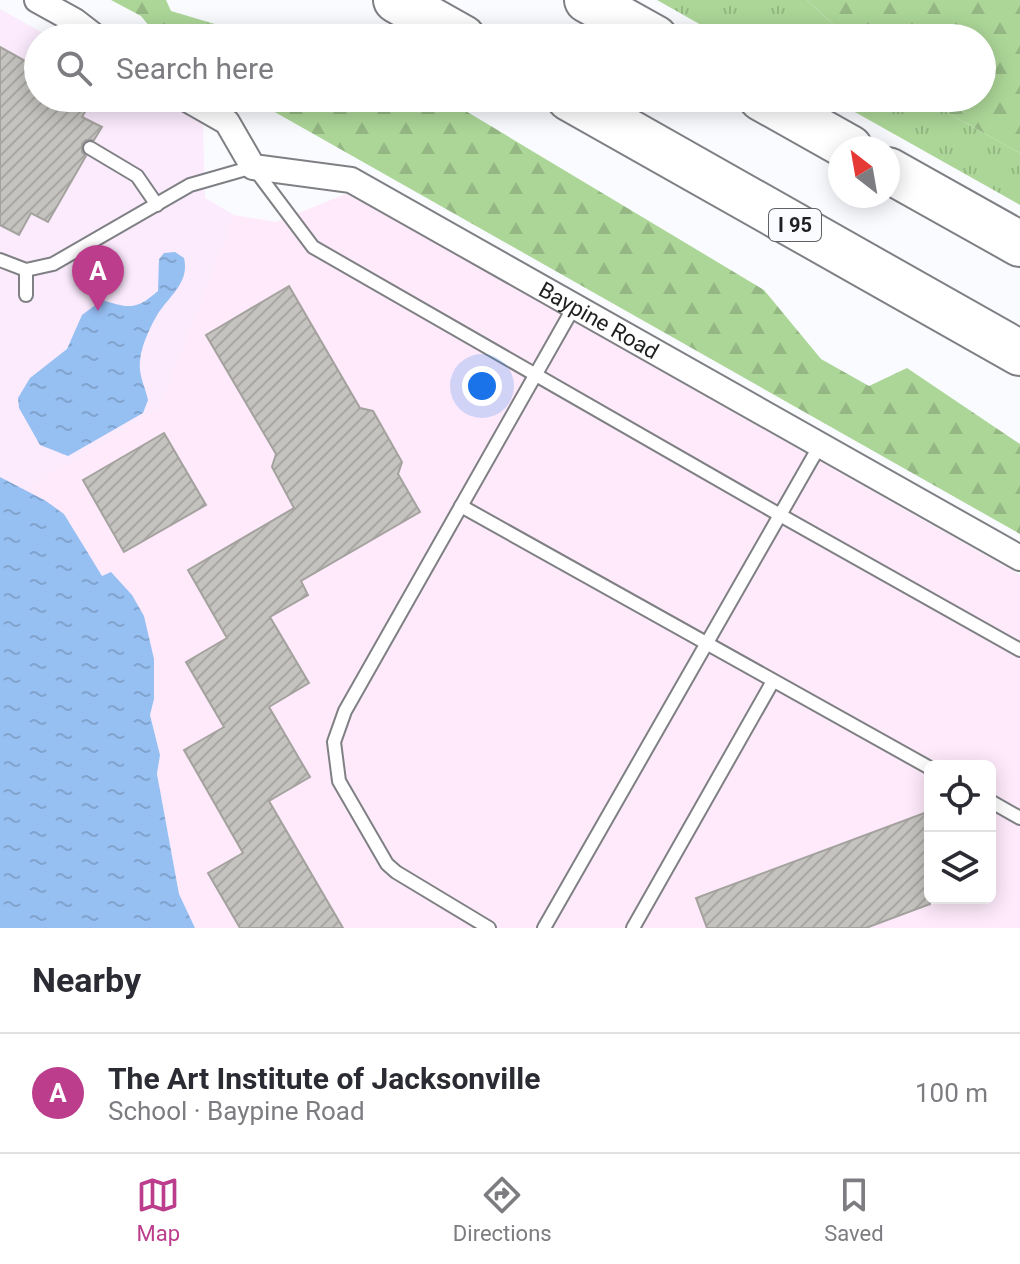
<!DOCTYPE html>
<meta charset="utf-8">
<style>
body{margin:0;font-family:Roboto,sans-serif;background:#f7f7f7;color:#2b2b33}
.controls{position:absolute;right:24px;bottom:24px;display:grid;overflow:hidden;border-radius:12px;box-shadow:0 4px 20px #0003}
.controls button{width:72px;height:72px;display:grid;place-items:center;padding:0;border:0;border-bottom:2px solid #e1e1e2;background:#fff;color:#2b2b33;font:40px sans-serif}
.compass{position:absolute;left:828px;top:136px;width:72px;height:72px;border-radius:50%;background:#fff;box-shadow:0 4px 20px #0003;rotate:329deg}
.you{position:absolute;left:482px;top:386px;width:28px;height:28px;margin:-20px;border:6px solid #fff;border-radius:50%;background:#1a73e8;box-shadow:0 0 0 12px #1a73e833}
.badge{display:grid;place-items:center;width:52px;height:52px;border-radius:50%;background:#bb3d8c;color:#fff;font-size:26px;font-weight:700}
.pin{position:absolute;translate:-50% -66px;filter:drop-shadow(0 2px 4px #0008)}
.pin::after{content:'';position:absolute;top:42px;width:28px;height:24px;background:inherit;clip-path:polygon(0 0,100% 0,50% 100%)}
.list{margin:0;padding:0;list-style:none}
h2{display:flex;justify-content:space-between;align-items:center;height:104px;margin:0;padding:0 32px;font-size:34px}
h2 small{font-size:26px;font-weight:400;color:#7c7c81}
.list li{display:grid;grid-template-columns:52px 1fr auto;gap:24px;align-items:center;box-sizing:border-box;height:120px;padding:0 32px;border-top:2px solid #e1e1e2}
.list b{display:block;font-size:30px;white-space:nowrap}
.list p{margin:0;font-size:26px;white-space:nowrap;color:#7c7c81}
.list em{font-size:26px;font-style:normal;color:#7c7c81}
.icon{flex:none;width:44px;height:44px;fill:none;stroke:currentColor;stroke-width:2;stroke-linecap:round;stroke-linejoin:round}
.map{position:relative;flex:none;width:1020px;height:928px;overflow:hidden}
.search{position:absolute;background:#fff;box-shadow:0 4px 20px #0003;left:24px;right:24px;top:24px;height:88px;display:flex;align-items:center;gap:20px;box-sizing:border-box;padding:0 28px;border-radius:44px;color:#7c7c81;font-size:30px}
.sheet{height:224px;background:#fff}
nav{display:flex;justify-content:space-around;align-items:center;box-sizing:border-box;height:112px;border-top:2px solid #e1e1e2;background:#fff;font-size:22px;color:#7c7c81}
nav a{display:grid;justify-items:center;gap:4px}
nav .on{color:#bb3d8c}
.map>svg:first-child{display:block}
.commercial{fill:#feeafb;fill-rule:evenodd}
.education{fill:#fbebfd}
.grass{fill:url(#grass-tufts)}
.forest{fill:url(#forest-firs)}
.water{fill:url(#water-ripples)}
.building{fill:url(#building-hatch);stroke:#a4a29e;stroke-width:2}
.lines{fill:none;stroke-linecap:round;stroke-linejoin:round}
.lane-casing{stroke:#7f8084;stroke-width:16}
.street-casing{stroke:#7f8084;stroke-width:28}
.highway-casing{stroke:#7f8084;stroke-width:48}
.lane{stroke:#fff;stroke-width:12}
.street{stroke:#fff;stroke-width:24}
.highway{stroke:#fff;stroke-width:44}
.labels{text-anchor:middle;stroke-width:6;stroke-linejoin:round;paint-order:stroke}
.shield{fill:#fafbff;stroke:#606163;stroke-width:2}
.shield-label{font-size:20px;font-weight:bold;fill:#1e1f20}
.street-label{font-size:22px;fill:#1e1f20;stroke:#fafbff}
</style>
<div class="map">
<svg width="1020" height="928" viewBox="0 0 1020 928">
<defs>
<pattern id="grass-tufts" width="24" height="20" patternUnits="userSpaceOnUse" patternTransform="scale(2)"><rect width="24" height="20" fill="#acd698"/><path d="M3 7l-1-3M5 7V3M7 7l1-3M15 17l-1-3M17 17v-4M19 17l1-3" fill="none" stroke="#94b783"/></pattern>
<pattern id="forest-firs" width="22" height="20" patternUnits="userSpaceOnUse" patternTransform="scale(2)"><rect width="22" height="20" fill="#acd698"/><path d="M5 1l3.5 6h-7zM16 11l3.5 6h-7z" fill="#94b783"/></pattern>
<pattern id="water-ripples" width="26" height="14" patternUnits="userSpaceOnUse" patternTransform="scale(2)"><rect width="26" height="14" fill="#96bff2"/><path d="M2 4q2-2 4 0t4 0M15 11q2-2 4 0t4 0" fill="none" stroke="#81a4cf"/></pattern>
<pattern id="building-hatch" width="6" height="6" patternUnits="userSpaceOnUse" patternTransform="scale(2)"><rect width="6" height="6" fill="#c5c3bf"/><path d="M-1 1l2-2M0 6l6-6M5 7l2-2" fill="none" stroke="#a9a7a4"/></pattern>
</defs>
<rect width="100%" height="100%" fill="#fafbff"/>
<path class="commercial" d="M348,193L1020,575V928H195L179,894L157,774L160,755L150,715L154,699L102,577L64,514L23,490L159,408L234,215L276,222ZM930,766H990V898H930Z"/>
<path class="education" d="M0,9L52,38H38V98H157L203,124L205,198L234,215L159,408L23,490L0,477Z"/>
<g class="grass">
<path d="M657,0H807L848,38H724Z"/>
<path d="M830,98H921L1020,153V205Z"/>
</g>
<g class="forest">
<path d="M111,0H166L171,11L262,38H159L141,16Z"/>
<path d="M807,0H1020V153L921,98H982V38H848Z"/>
<path d="M250,98H444L764,290L821,359L869,386L907,368L1020,444V534Z"/>
</g>
<g class="water">
<path d="M175,252L184,258C190,284 168,296 156,317C148,331 138,353 140,370C141,380 146,390 148,400L143,413L68,456L40,445L19,408L18,398L30,378L67,349L82,315L102,300C129,308 135,311 158,291L159,259L164,253Z"/>
<path d="M0,477L46,501L64,514L102,576L111,572L132,595L144,616L154,659V699L150,715L160,755L157,774L179,894L195,928H0Z"/>
</g>
<g class="building">
<path d="M0,47L38,68V98H93L82,117L102,127L94,140H86L82,144V152L86,156L48,222L31,213L19,235L0,225Z"/>
<path d="M289,286L360,408L373,411L402,462L398,474L420,512L301,581L308,595L270,617L309,683L269,707L310,777L269,801L343,928H240L208,873L243,853L184,750L224,727L186,662L227,638L188,570L294,508L272,467L276,454L206,335Z"/>
<path d="M164,433L206,505L124,552L83,480Z"/>
<path d="M930,811V904L866,928H707L696,898Z"/>
</g>
<g class="lines">
<defs>
<g id="lane">
<path d="M90,148L137,176L157,205"/>
<path d="M0,260L26,270L53,264L190,185L253,167L313,247L780,515L1020,650"/>
<path d="M26,295V270"/>
<path d="M461,506L930,768"/>
<path d="M990,801L1020,818"/>
<path d="M489,928L396,872L387,864L339,781L334,742L345,711L575,305"/>
<path d="M544,928L820,445"/>
<path d="M633,928L773,681"/>
</g>
<g id="street">
<path d="M37,0L75,21L97,38"/>
<path id="s1" d="M185,98L227,122L253,167L351,180L1020,558"/>
</g>
<g id="highway">
<path d="M396,0L463,38"/>
<path d="M587,0L655,38"/>
<path d="M569,98L1020,353"/>
<path d="M761,98L850,148"/>
<path d="M888,170L1020,244"/>
</g>
</defs>
<use href="#lane" class="lane-casing"/>
<use href="#street" class="street-casing"/>
<use href="#highway" class="highway-casing"/>
<use href="#lane" class="lane"/>
<use href="#street" class="street"/>
<use href="#highway" class="highway"/>
</g>
<g class="labels">
<rect class="shield" x="769" y="209" width="52" height="32" rx="6"/>
<g class="shield-label">
<text x="795" y="232">I 95</text>
</g>
<g class="street-label">
<text dy="8" stroke="none"><textPath href="#s1" startOffset="484">Baypine Road</textPath></text>
</g>
</g>
</svg>
<div class="controls">
<button><svg class="icon" aria-label="locate" viewBox="0 0 24 24"><circle cx="12" cy="12" r="6"/><path d="M12 2v4M12 18v4M2 12h4M18 12h4"/></svg></button>
<button><svg class="icon" aria-label="layers" viewBox="0 0 24 24"><path d="M12 4l9 5-9 5-9-5zM3 14l9 5 9-5"/></svg></button>
</div>
<svg class="compass" viewBox="-18 -18 36 36"><path d="M0-13l5 13h-10z" fill="#e53935"/><path d="M0 13l5-13h-10z" fill="#7c7c81"/></svg>
<div class="you"></div>
<div class="pin badge" style="left:98px;top:311px">A</div>
<div class="search"><svg class="icon" aria-label="search" viewBox="0 0 24 24"><circle cx="10" cy="10" r="6"/><path d="M15 15l6 6"/></svg>Search here</div>
</div>
<section class="sheet">
<h2>Nearby<small></small></h2>
<ul class="list">
<li><span class="badge">A</span><div><b>The Art Institute of Jacksonville</b><p>School · Baypine Road</p></div><em>100 m</em></li>
</ul>
</section>
<nav>
<a class="on"><svg class="icon" aria-label="map" viewBox="0 0 24 24"><path d="M3 6l6-2 6 2 6-2v14l-6 2-6-2-6 2zM9 4v14M15 6v14"/></svg>Map</a>
<a><svg class="icon" aria-label="directions" viewBox="0 0 24 24"><path d="M12 3l9 9-9 9-9-9zM9 14v-3h6M13 9l2 2-2 2"/></svg>Directions</a>
<a><svg class="icon" aria-label="saved" viewBox="0 0 24 24"><path d="M7 4h10v16l-5-4-5 4z"/></svg>Saved</a>
</nav>
